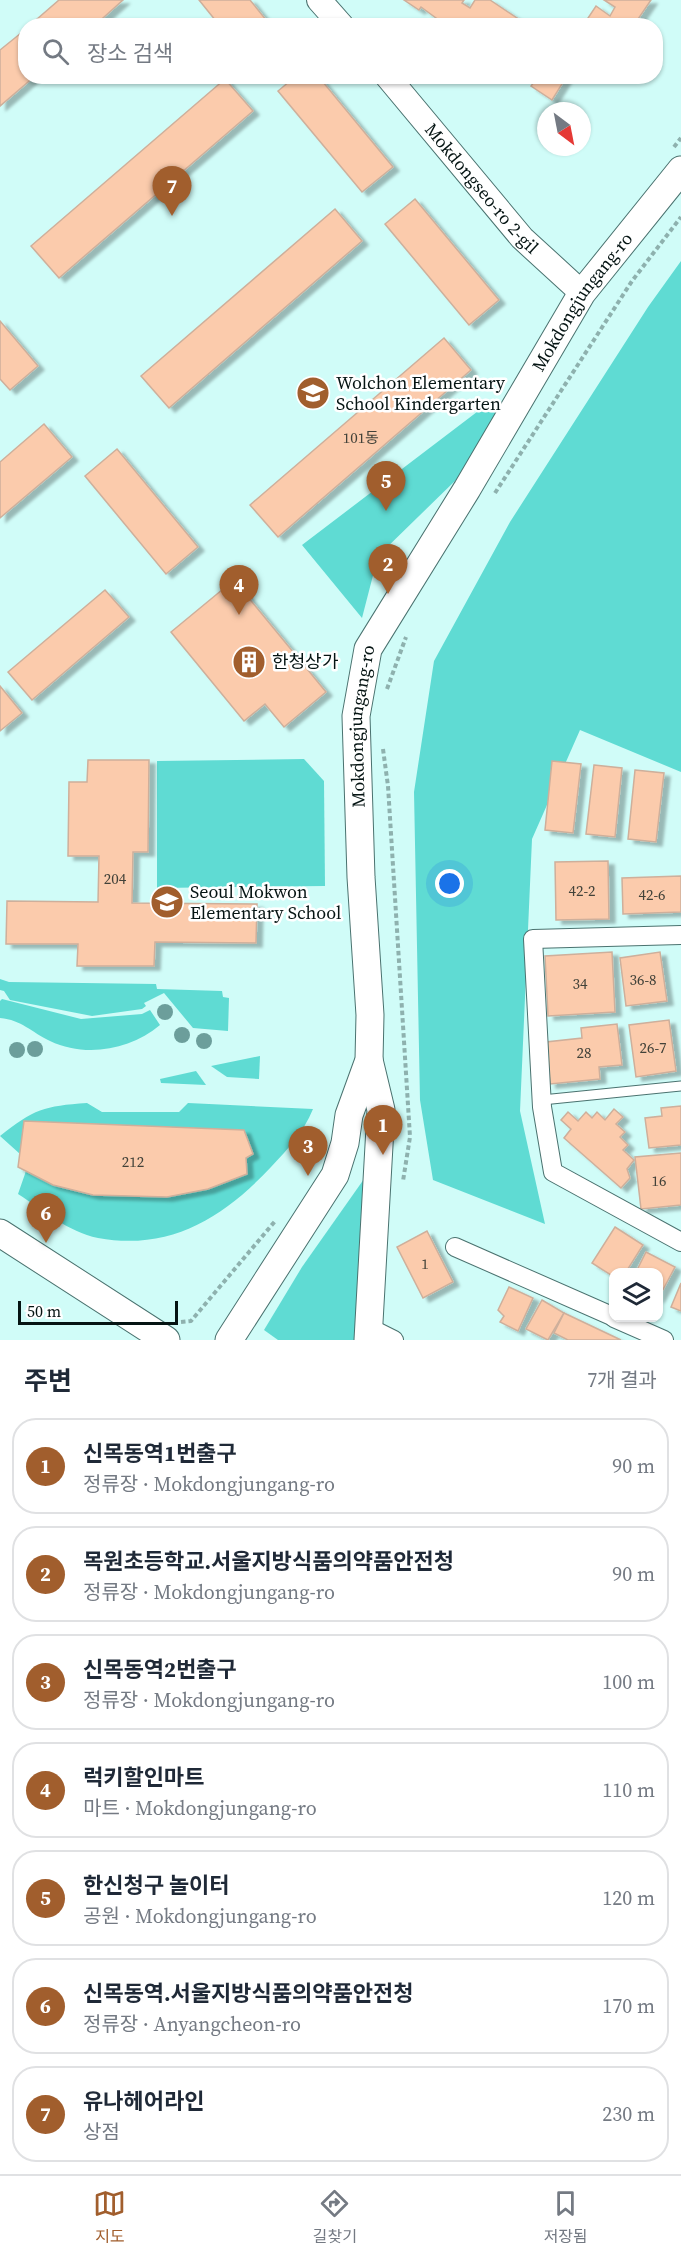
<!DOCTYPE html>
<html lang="ko">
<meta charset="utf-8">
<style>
body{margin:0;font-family:"Source Serif 4","Noto Sans KR",serif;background:#f6f6f7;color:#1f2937}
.controls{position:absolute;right:18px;bottom:18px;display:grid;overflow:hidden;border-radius:12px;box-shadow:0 2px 4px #0004}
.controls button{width:54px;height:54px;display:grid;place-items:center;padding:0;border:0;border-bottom:2px solid #e0e1e3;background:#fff;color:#1f2937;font:30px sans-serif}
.compass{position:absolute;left:537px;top:102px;width:54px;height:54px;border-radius:50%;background:#fff;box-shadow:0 2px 4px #0004;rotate:148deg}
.scale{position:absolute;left:18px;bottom:15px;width:160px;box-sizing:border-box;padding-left:6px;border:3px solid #051413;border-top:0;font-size:16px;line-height:21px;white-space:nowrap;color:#051413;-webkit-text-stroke:4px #fff;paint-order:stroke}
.you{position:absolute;left:450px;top:884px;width:21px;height:21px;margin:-15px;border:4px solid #fff;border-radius:50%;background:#1a73e8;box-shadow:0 0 0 9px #1a73e833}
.badge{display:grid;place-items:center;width:39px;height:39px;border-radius:50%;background:#a15e2d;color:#fff;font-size:20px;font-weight:700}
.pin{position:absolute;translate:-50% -50px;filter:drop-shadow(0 2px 3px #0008)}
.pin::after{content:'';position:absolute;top:32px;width:21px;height:18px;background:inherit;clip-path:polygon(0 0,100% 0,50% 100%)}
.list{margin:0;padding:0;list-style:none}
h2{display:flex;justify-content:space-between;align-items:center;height:78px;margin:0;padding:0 24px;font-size:26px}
h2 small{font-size:20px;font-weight:400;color:#747a83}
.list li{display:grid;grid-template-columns:39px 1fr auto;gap:18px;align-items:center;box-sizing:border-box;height:96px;margin:0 12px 12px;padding:0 12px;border:2px solid #e0e1e3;border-radius:24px}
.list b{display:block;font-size:22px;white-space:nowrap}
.list p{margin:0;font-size:20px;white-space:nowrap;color:#747a83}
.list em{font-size:20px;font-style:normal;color:#747a83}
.icon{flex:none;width:33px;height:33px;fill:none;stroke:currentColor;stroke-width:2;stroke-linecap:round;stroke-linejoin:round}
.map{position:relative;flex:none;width:681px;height:1340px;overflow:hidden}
.search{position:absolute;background:#fff;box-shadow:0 2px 4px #0004;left:18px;right:18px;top:18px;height:66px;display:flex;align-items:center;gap:15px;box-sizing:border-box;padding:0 21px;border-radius:24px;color:#747a83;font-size:22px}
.sheet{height:834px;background:#fff}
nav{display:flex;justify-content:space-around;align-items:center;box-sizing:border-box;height:84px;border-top:2px solid #e0e1e3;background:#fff;font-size:16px;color:#747a83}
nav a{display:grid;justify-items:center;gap:3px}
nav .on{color:#a15e2d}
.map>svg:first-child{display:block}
.green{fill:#5fdbd3}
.building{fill:#fbcbac;stroke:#ceaf9b;stroke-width:1.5;filter:url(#shadow)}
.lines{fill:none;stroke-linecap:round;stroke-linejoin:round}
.service-casing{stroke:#4a726f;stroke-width:11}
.minor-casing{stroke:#4a726f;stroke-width:20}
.tertiary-casing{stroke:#4a726f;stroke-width:26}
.secondary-casing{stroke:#4a726f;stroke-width:29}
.path{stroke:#8eb1ae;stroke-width:4;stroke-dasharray:4.5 3;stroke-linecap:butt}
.service{stroke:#fff;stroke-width:9}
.minor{stroke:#fff;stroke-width:18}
.tertiary{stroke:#fff;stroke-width:24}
.secondary{stroke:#fff;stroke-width:27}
.tree{fill:#6c9e9b}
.labels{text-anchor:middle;stroke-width:5;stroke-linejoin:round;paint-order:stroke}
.number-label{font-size:15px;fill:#424239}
.street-label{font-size:18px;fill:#051413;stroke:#fff}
.poi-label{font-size:18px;fill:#051413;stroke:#fff;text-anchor:start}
</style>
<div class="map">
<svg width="681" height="1340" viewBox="0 0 681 1340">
<defs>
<filter id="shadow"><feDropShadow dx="6" dy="4" stdDeviation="1.5" flood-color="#0004"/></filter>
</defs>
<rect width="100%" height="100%" fill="#d0fcf8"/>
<g class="green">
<path d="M681,261V772L580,730L532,839L520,1111L545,1224L433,1180L420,1100L414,792L434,661L510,522L648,307Z"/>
<path d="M494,399L505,414L459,477L378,556L362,618L302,545Z"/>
<path d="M304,759L324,781L325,886L157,888V761Z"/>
<path d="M0,979L9,982L156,984L157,989L222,991L223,997L229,998L228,1031L193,1028L164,993L144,1003L146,1006L142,1009L92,1016L10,1000L4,991L0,990Z"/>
<path d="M2,999L81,1019L142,1014L150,1010L160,1025C130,1050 86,1058 50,1041C31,1032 22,1020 0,1018V1001Z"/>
<path d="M260,1056L259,1079L227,1077L211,1066Z"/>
<path d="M196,1071L206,1085L161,1083L160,1079Z"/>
<path d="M87,1103L102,1112H179L188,1103L313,1109C303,1133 288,1149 271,1167C223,1218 170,1251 98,1238C68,1232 43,1210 18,1194L26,1171L18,1167L20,1154L0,1136C34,1109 44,1106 87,1103Z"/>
<path d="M364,1179L365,1202L354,1340H278L264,1330L302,1267Z"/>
</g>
<g class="building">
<path d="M59,0H123L94,26H29Z"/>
<path d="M199,0H250L271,26H220Z"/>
<path d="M404,0H464L462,3L470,8L475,0H490L523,22L521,26H447L421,7L419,10Z"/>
<path d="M604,0H651L636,22L642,26L584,24L596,6L610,16L615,7Z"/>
<path d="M26,29V76H35L0,106V50Z"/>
<path d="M296,76H318L393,167L362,192L278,91Z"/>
<path d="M525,76H567L552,100L531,86L534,82Z"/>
<path d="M225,79L253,111L59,278L31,246Z"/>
<path d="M415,199L499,300L469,325L385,224Z"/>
<path d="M335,209L362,241L169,408L141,376Z"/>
<path d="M0,321L38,366L10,390L0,379Z"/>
<path d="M444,338L471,370L278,537L250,505Z"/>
<path d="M44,424L72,457L0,518V462Z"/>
<path d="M117,449L198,547L166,574L85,476Z"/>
<path d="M234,580L326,692L284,727L265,704L244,721L171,632Z"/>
<path d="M105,590L129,617L32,700L8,672Z"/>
<path d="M0,686L22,713L0,731Z"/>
<path d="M88,760H149L148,852H133L132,903L257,904L256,943L155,942L154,966H77L78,944H6L7,901L98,902L99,856H68L69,782H87Z"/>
<path d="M552,761L581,764L573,833L545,830Z"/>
<path d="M594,765L622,768L615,837L586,834Z"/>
<path d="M635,770L664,773L656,842L628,839Z"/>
<path d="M608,861L609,919L556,920L555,862Z"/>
<path d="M681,876V912L623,914L622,878Z"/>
<path d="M612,952L615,1012L548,1016L545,956Z"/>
<path d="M660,952L667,1001L626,1006L620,958Z"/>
<path d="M669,1020L676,1071L636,1077L629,1025Z"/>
<path d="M617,1024L622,1065L599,1067L600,1079L550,1084L546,1042L582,1038L581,1028Z"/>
<path d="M681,1106V1145L649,1148L645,1118L662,1116L661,1108Z"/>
<path d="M614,1109L623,1117L616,1124L625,1132L620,1137L628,1145L623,1150L634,1160L627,1169L630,1178L621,1188L564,1138L571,1129L561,1120L568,1112L578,1121L586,1112L592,1118L597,1112L605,1120Z"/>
<path d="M24,1121L244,1130L253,1154L246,1158L247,1174L208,1189L167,1197L93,1195L53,1185L18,1167Z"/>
<path d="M681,1153V1205L641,1209L635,1157Z"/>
<path d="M615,1227L643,1245L626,1272H614V1277L592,1263Z"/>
<path d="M427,1231L453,1282L423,1298L397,1247Z"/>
<path d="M646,1252L675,1267L658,1299V1272H636Z"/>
<path d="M681,1283V1311L671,1307Z"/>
<path d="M509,1287L533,1298L518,1331L500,1322L504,1316L498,1310Z"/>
<path d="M542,1300L564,1313L548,1340L526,1329Z"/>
<path d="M564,1313L621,1340H568L554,1333Z"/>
</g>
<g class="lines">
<defs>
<path id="service" d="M542,1100L681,1086"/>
<g id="minor">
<path d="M681,935L533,939L542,1107L553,1172L681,1242"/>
<path d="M455,1247L614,1317"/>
<path d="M614,1318L664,1340"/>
<path d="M368,1327L394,1340"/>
</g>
<g id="tertiary">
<path d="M319,0L342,26"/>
<path id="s1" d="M387,76L522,238L582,293"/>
</g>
<g id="secondary">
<path d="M0,1233L166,1340"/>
<path id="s2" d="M229,1340L335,1175L345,1143L349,1115L369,1060L370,1015L361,877L356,716L368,649L467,489L582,293L681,170"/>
<path d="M368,1340L381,1110L369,1060"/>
</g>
</defs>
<use href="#service" class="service-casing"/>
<use href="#minor" class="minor-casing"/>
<use href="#tertiary" class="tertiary-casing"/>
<use href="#secondary" class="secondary-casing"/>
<g class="path">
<path d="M674,147L681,138"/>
<path d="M495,493L632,281L681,217"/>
<path d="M387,689L406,637"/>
<path d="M383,749L388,786L410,1137L403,1181"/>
<path d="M181,1322L191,1321L276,1220"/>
</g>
<use href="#service" class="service"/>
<use href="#minor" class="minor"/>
<use href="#tertiary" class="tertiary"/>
<use href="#secondary" class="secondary"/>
</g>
<g class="tree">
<circle cx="165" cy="1012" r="8"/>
<circle cx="182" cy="1035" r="8"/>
<circle cx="204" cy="1041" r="8"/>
<circle cx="35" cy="1049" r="8"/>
<circle cx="17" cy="1050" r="8"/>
</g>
<defs>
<symbol id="school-disc" viewBox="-11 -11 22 22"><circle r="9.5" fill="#a15e2d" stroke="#fff"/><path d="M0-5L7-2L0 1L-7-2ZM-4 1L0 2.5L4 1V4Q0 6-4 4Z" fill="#fff"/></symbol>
<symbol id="building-disc" viewBox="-11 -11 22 22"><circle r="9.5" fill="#a15e2d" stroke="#fff"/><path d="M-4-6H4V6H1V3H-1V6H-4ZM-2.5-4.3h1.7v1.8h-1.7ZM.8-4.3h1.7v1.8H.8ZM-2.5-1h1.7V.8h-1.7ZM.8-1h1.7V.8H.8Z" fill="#fff"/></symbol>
</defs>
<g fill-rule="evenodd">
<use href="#school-disc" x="294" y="374" width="38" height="38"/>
<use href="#building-disc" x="230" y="643" width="38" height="38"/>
<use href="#school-disc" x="148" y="883" width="38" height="38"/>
</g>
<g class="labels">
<g class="number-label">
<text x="361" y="443">101동</text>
<text x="115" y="884">204</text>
<text x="582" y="896">42-2</text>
<text x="652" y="900">42-6</text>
<text x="643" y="985">36-8</text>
<text x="580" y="989">34</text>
<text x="653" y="1053">26-7</text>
<text x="584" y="1058">28</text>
<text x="133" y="1167">212</text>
<text x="659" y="1186">16</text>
<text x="425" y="1269">1</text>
</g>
<g class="street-label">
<text dy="6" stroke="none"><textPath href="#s1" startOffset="147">Mokdongseo-ro 2-gil</textPath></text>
<text dy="6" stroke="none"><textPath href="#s2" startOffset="1137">Mokdongjungang-ro</textPath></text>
<text dy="6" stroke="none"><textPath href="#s2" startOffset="651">Mokdongjungang-ro</textPath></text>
</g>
<g class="poi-label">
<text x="336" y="389">Wolchon Elementary<tspan x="336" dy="21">School Kindergarten</tspan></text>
<text x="272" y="668">한청상가</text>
<text x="190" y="898">Seoul Mokwon<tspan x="190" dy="21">Elementary School</tspan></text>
</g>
</g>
</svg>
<div class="controls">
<button><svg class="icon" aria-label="layers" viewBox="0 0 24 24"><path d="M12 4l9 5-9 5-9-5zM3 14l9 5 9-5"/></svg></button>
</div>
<svg class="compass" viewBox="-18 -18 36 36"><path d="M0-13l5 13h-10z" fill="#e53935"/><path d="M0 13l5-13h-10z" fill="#747a83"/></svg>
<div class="scale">50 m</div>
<div class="you"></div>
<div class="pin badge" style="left:383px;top:1155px">1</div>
<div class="pin badge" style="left:388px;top:594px">2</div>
<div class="pin badge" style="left:308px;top:1176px">3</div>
<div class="pin badge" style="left:239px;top:615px">4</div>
<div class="pin badge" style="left:386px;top:511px">5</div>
<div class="pin badge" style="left:46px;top:1243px">6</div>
<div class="pin badge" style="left:172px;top:216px">7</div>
<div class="search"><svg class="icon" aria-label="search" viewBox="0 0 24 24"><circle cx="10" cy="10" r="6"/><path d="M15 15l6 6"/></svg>장소 검색</div>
</div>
<section class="sheet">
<h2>주변<small>7개 결과</small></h2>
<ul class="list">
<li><span class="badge">1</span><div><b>신목동역1번출구</b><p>정류장 · Mokdongjungang-ro</p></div><em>90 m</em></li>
<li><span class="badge">2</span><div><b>목원초등학교.서울지방식품의약품안전청</b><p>정류장 · Mokdongjungang-ro</p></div><em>90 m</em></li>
<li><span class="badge">3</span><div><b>신목동역2번출구</b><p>정류장 · Mokdongjungang-ro</p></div><em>100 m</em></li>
<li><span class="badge">4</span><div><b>럭키할인마트</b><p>마트 · Mokdongjungang-ro</p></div><em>110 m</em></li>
<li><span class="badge">5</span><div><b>한신청구 놀이터</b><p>공원 · Mokdongjungang-ro</p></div><em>120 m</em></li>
<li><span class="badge">6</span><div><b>신목동역.서울지방식품의약품안전청</b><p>정류장 · Anyangcheon-ro</p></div><em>170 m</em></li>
<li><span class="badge">7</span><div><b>유나헤어라인</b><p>상점</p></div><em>230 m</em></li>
</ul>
</section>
<nav>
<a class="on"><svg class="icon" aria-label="map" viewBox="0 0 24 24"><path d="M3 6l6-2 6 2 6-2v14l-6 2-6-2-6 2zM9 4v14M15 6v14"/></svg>지도</a>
<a><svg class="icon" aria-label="directions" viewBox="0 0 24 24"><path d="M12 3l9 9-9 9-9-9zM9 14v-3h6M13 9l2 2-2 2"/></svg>길찾기</a>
<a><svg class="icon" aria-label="saved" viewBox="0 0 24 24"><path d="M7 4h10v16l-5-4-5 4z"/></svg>저장됨</a>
</nav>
